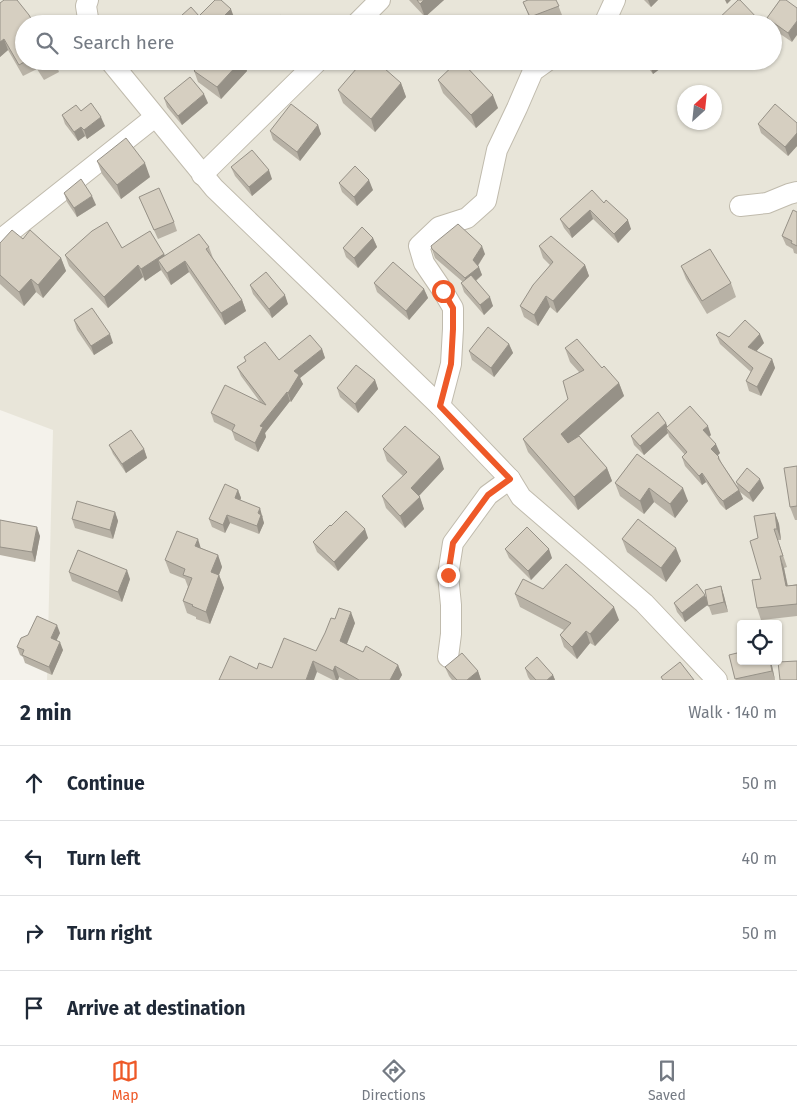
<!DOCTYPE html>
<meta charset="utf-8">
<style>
body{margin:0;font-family:"Fira Sans",sans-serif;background:#f2f2f3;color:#1f2937}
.controls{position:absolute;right:15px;bottom:15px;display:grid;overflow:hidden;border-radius:5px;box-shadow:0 1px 4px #0004}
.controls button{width:45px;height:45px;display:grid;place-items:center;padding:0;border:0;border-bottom:1px solid #e0e1e3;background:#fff;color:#1f2937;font:25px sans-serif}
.compass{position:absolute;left:677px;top:85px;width:45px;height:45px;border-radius:50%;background:#fff;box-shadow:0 1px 4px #0004;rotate:27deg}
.stop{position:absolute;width:15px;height:15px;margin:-11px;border:4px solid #ee5928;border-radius:50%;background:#fff}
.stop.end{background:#ee5928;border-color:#fff;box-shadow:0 1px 5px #0008}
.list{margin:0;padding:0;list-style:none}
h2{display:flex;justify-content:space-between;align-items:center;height:65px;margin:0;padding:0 20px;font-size:21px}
h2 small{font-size:16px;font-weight:400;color:#747a83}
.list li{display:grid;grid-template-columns:32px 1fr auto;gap:15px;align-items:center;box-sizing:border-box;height:75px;padding:0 20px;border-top:1px solid #e0e1e3}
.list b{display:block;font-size:19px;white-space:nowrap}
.list em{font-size:16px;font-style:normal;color:#747a83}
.icon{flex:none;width:28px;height:28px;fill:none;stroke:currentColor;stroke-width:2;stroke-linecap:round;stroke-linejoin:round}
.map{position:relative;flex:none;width:797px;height:680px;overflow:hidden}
.search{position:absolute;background:#fff;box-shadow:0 1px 4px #0004;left:15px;right:15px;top:15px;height:55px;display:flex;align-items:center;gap:12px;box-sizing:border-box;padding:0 18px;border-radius:28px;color:#747a83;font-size:19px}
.sheet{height:365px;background:#fff}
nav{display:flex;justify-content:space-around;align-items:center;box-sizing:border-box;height:70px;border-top:1px solid #e0e1e3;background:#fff;font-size:14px;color:#747a83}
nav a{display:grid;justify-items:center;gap:2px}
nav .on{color:#ee5928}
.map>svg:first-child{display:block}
.residential{fill:#e8e5d9;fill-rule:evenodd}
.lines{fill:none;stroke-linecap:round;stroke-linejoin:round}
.minor-casing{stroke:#c0bbad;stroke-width:22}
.minor{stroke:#fff;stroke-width:20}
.wall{fill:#b8b2a6}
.shaded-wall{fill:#969187}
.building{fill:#d6cfc1;stroke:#969187}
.route{stroke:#ee5928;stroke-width:6}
</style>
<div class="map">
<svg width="797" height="680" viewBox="0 0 797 680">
<rect width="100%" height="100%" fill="#f4f2eb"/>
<path class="residential" d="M0,0H797V680H47L53,430L0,410ZM24,24H773V61H24ZM684,92H714V122H684ZM741,624H778V661H741Z"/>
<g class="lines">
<defs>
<g id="minor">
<path d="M88,0L86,6L89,24"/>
<path d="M356,24L380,0"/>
<path d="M604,24L615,0"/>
<path d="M110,61L214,188L440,406L510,479L521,497L644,603L717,680"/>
<path d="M202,175L318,61"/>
<path d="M740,206L767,203L789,194L797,192"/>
<path d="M0,240L155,117"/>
<path d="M440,406L451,364L453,329V308L443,291L424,263L419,246L439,227L467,218L486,201L497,150L517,108L533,71L547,61"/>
<path d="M448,657L451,634V605L448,575L453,543L488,495L510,479"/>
</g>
</defs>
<use href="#minor" class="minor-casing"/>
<use href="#minor" class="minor"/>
</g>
<g class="wall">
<path d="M409,0H444L425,17Z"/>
<path d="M556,0L562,15L540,24H532L523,2Z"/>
<path d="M644,0H658L651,7Z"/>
<path d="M780,0L792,42L773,29V24H770L767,18Z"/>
<path d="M0,3L24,61H55L59,72L44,80L37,69L23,76L8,50L0,57Z"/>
<path d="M196,61H243L247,71L221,99L198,82L192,65Z"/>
<path d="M276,61H286L281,66Z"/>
<path d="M643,61H668L669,62L653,74Z"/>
<path d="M711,61H724L717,68Z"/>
<path d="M438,80L498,108L476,128L443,93Z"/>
<path d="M401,83L406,97L375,132L343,103L338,90Z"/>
<path d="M164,98L208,103L182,125L167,107Z"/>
<path d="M81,111L105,126L87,139L85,136L78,141L65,124L62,115Z"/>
<path d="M797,123V146L788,156L761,133L758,124Z"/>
<path d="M318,125L321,134L300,161L273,140L270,131Z"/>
<path d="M97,161L150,177L121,199L102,174Z"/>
<path d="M231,167L272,179L252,196L235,176Z"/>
<path d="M339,183L373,190L357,206L342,192Z"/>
<path d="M64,193L96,205L77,217L67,202Z"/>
<path d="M139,197L174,222L177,231L158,239Z"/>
<path d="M604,203L631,229L618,243L593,219L572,238L564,228L560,219Z"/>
<path d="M797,212V254L794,253L793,249L786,245L782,236Z"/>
<path d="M373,238L377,247L358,268L346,257L343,248Z"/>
<path d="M23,239L61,258L66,271L43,298L36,292L24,306L0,284V243Z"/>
<path d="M431,246L485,254L478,266L482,275L476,281L493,306L484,315L464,292L461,283L463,282L435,258Z"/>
<path d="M539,246L585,265L589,276L557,313L550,307L538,326L524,317L520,306L550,265L543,258Z"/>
<path d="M209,247L213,258L242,300L246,311L225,325L189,272L171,285L161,270L145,281L143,277L108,308L69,266L65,255L164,254L165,255Z"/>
<path d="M681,266L731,283L736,297L707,314L686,279Z"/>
<path d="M374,283L424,289L428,298L409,320L377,292Z"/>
<path d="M250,285L288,304L272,318L253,294Z"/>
<path d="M74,320L113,343L94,355L77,330Z"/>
<path d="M716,335L764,343L756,351L772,359L775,368L761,396L749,391L746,381L751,372L720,344Z"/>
<path d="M509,344L513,353L494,377L472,360L469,351Z"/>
<path d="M565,348L602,368L619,383L624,396L579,436L607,468L612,481L578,510L528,452L523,439L568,399L579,372L570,362Z"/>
<path d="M322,349L325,358L300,378L303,384L291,402L290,401L265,433L266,437L258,452L235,440L232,431L214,422L211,413L260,402L241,376L237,367L246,361L279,360Z"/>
<path d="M375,380L378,389L358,413L340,397L337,388Z"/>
<path d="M666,423L667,427L711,435L709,437L720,453L718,455L719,457L722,464L738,487L736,482L764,488L753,502L740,492L743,499L726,510L720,504L706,482L702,485L685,466L682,457L685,455L669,437L668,433L644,455L634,445L631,436Z"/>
<path d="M109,445L144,449L147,458L126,473L113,454Z"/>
<path d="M383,449L444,469L419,496L424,509L405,528L386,508L382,496L403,476L387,461Z"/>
<path d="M637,454L688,501L675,518L654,502L644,514L620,496L615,483Z"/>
<path d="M797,466V520H795L790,507Z"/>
<path d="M238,490L241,498L240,500L263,516L262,518L264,523L259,534L230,523L225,533L212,527L209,519Z"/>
<path d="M115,512L118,521L113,539L75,528L72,519Z"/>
<path d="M775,513L779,524L781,540H778L787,567L784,568L788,586L797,584V616L761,620L757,608L761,579Z"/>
<path d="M0,520L40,536L35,562L0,555Z"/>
<path d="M331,526L368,538L338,571L317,552L313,542Z"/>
<path d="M622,539L681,561L666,582L627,552Z"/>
<path d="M201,548L218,555L222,567L219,575L224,588L210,624L196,619V617L187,613L183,601L188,587L185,579L170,573L165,560Z"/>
<path d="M505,549L552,558L531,580L509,558Z"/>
<path d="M69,572L130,579L122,602L72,581Z"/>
<path d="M721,586L724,596L728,612L712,615L708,604L685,622L677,612L674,603L707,599Z"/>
<path d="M543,589L619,620L595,646L590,643L577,659L564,647L560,635L564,630L520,607L515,594Z"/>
<path d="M335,619L355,623L347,644L363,652L398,665L402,675L399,680H345L339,677L338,680H333L317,672L257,669L272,668L316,651Z"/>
<path d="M60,633L56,640L63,650L52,675L25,663L23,657L20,655L17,647Z"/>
<path d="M729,655L741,661H771L775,680H736Z"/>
<path d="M445,667L478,671L481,680H452L449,676Z"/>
<path d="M525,668L553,675L555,680H530L528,677Z"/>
</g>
<g class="shaded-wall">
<path d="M424,0H444L425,17L420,4Z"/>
<path d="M648,0H658L651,7Z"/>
<path d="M725,0H731L727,4Z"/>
<path d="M231,9L235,20L231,24H216Z"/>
<path d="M759,20L761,24H755Z"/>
<path d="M797,21V35L792,42L788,33Z"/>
<path d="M4,39L8,50L0,57V42Z"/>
<path d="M241,61H243L247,71L221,99L217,87Z"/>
<path d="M280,61H286L281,66Z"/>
<path d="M655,61H668L669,62L653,74L650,65Z"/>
<path d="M715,61H724L717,68Z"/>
<path d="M401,83L406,97L375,132L371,119Z"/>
<path d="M204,94L208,103L182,125L178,116Z"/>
<path d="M493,95L498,108L476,128L471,115Z"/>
<path d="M101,117L105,126L87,139L84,130Z"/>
<path d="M318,125L321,134L300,161L297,152Z"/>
<path d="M81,127L85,136L78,141L74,132Z"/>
<path d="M797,133V146L788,156L785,147Z"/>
<path d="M145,163L150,177L121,199L117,185Z"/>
<path d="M269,170L272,179L252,196L249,187Z"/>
<path d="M369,180L373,190L357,206L354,197Z"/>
<path d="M92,196L96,205L77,217L74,208Z"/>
<path d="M590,210L593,219L572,238L569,229Z"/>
<path d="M628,220L631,229L618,243L614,234Z"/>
<path d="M373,238L377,247L358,268L354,258Z"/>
<path d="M482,246L485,254L476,268L473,260Z"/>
<path d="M164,254L169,265L158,260L161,270L145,281L141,269Z"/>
<path d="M61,258L66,271L43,298L38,285Z"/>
<path d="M185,261L189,272L171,285L167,273Z"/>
<path d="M138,265L143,277L108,308L104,297Z"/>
<path d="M585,265L589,276L557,313L553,301Z"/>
<path d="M479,267L482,275L468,287L465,278Z"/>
<path d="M31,279L36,292L24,306L19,292Z"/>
<path d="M424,289L428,298L409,320L406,311Z"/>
<path d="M285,295L288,304L272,318L269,309Z"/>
<path d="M546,296L550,307L538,326L534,315Z"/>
<path d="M490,297L493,306L484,315L480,305Z"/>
<path d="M242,300L246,311L225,325L221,313Z"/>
<path d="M110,334L113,343L94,355L91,346Z"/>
<path d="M760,334L764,343L752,356L748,347Z"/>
<path d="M509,344L513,353L494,377L491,368Z"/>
<path d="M322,349L325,358L300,378L303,384L291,402L288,393L294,371Z"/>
<path d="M772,359L775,368L761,396L757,387Z"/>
<path d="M375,380L378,389L358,413L355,404Z"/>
<path d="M619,383L624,396L566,447L561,434Z"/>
<path d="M287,392L290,401L265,433L266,437L258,452L255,443L260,426Z"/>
<path d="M666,423L669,431L666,428L668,433L644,455L640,446Z"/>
<path d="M708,426L711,435L706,439L703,430Z"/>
<path d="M716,444L720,453L715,458L711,449Z"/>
<path d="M144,449L147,458L126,473L122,464Z"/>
<path d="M440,457L444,469L415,500L411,488Z"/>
<path d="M607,468L612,481L578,510L574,497Z"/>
<path d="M702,473L706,482L702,485L699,476Z"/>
<path d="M760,479L764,488L753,502L749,493Z"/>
<path d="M649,488L654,502L644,514L640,501Z"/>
<path d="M683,488L688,501L675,518L670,504Z"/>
<path d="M238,490L241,498L238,506L235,498Z"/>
<path d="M739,490L743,499L726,510L723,501Z"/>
<path d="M420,497L424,509L405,528L400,516Z"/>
<path d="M260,508L264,523L259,534L257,526L258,513Z"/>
<path d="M115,512L118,521L113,539L110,530Z"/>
<path d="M775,513L779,524L781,540L777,529Z"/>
<path d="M227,515L230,523L225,533L223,525Z"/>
<path d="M37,527L40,536L35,562L32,552Z"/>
<path d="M365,529L368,538L338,571L334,562Z"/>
<path d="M198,539L202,552L195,546Z"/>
<path d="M676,548L681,561L666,582L661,568Z"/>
<path d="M549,549L552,558L531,580L528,571Z"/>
<path d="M218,555L222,567L215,585L211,572Z"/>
<path d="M780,556L784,568L790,598L786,586Z"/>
<path d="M127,570L130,579L122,602L118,592Z"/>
<path d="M219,575L224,588L210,624L206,612Z"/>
<path d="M721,586L724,596L728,612L724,602Z"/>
<path d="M705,595L709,604L685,622L682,613Z"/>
<path d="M614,607L619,620L595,646L590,634Z"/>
<path d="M351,612L355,623L344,651L340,641Z"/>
<path d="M57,625L60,633L54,646L51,638Z"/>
<path d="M586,631L590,643L577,659L572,647Z"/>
<path d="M60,642L63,650L52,675L49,667Z"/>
<path d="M313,661L317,672L314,680H306Z"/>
<path d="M770,661H771L775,680L772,671Z"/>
<path d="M398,665L402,675L399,680H390Z"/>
<path d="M335,666L339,677L338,680H336L333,671Z"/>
<path d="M478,671L481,680H467Z"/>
<path d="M553,675L555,680H547Z"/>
</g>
<g class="building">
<path d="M4,0H17L29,15L34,24H24V61H26L19,65L4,39L0,42V3Z"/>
<path d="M215,0H221L231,9L216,24H172L191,7L199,16Z"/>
<path d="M417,0H424L420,4Z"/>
<path d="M528,0H556L559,6L530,17L523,2Z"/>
<path d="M738,0H740L759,20L755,24H708L712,19L715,22Z"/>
<path d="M780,0H786L797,8V21L788,33L767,18Z"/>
<path d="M280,15L290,24H271Z"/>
<path d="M637,19L641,24H631Z"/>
<path d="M35,61H53L40,69Z"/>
<path d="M196,61H241L217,87L194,71L196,69L192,65Z"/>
<path d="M363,61H376L401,83L371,119L338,90Z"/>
<path d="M458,61H461L493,95L471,115L438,80Z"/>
<path d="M647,61H655L650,65Z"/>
<path d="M190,77L204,94L178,116L164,98Z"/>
<path d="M91,103L101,117L84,130L81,127L74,132L62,115L76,105L81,111Z"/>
<path d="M291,104L318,125L297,152L270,131Z"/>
<path d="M775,104L797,123V133L785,147L758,124Z"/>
<path d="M126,138L145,163L117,185L97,161Z"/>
<path d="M252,150L269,170L249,187L231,167Z"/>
<path d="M355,166L369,180L354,197L339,183Z"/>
<path d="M81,179L92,196L74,208L64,193Z"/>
<path d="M159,188L174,222L154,230L139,197Z"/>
<path d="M592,190L604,203L606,200L628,220L614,234L590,210L569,229L560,219Z"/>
<path d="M793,210L797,212V246L791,243L792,241L782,236Z"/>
<path d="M107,222L122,248L150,231L164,254L141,269L138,265L104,297L65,255L92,231Z"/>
<path d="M458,224L482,246L473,260L479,267L465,278L432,249L431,246Z"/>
<path d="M362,227L373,238L354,258L343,248Z"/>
<path d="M12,230L23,239L30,230L61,258L38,285L31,279L19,292L0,275V243Z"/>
<path d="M199,234L209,247L206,249L242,300L221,313L185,261L167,273L158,260Z"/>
<path d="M551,236L585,265L553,301L546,296L534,315L520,306L533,285L553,262L539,246Z"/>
<path d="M710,249L731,283L702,301L681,266Z"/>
<path d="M393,262L424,289L406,311L374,283Z"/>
<path d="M266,272L285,295L269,309L250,285Z"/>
<path d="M471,275L490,297L480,305L461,283Z"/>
<path d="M92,308L110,334L91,346L74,320Z"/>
<path d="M745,320L760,334L748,347L772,359L757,387L746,381L753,368L716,335L719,332L729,337Z"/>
<path d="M488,327L509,344L491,368L469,351Z"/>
<path d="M310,335L322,349L294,371L299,375L288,393L287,392L260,426L263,427L255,443L232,431L235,425L211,413L225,385L266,405L237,367L246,361L244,357L265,342L279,360Z"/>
<path d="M577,339L602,368L604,366L619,383L561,434L568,443L579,436L607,468L574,497L523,439L568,399L563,381L584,370L565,348Z"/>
<path d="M356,365L375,380L355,404L337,388Z"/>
<path d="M690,406L708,426L703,430L716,444L711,449L719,457L718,458L739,490L723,501L717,495L702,473L699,476L682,457L687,452L666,428Z"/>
<path d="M658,412L666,423L640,446L631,436Z"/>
<path d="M405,426L440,457L411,488L420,497L400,516L382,496L407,472L383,449Z"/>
<path d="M131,430L144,449L122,464L109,445Z"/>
<path d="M637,454L683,488L670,504L649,488L640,501L615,483Z"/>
<path d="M797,466V506L790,507L784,468Z"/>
<path d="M747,468L760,479L749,493L736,482Z"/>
<path d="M225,484L238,490L235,498L260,508L258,513L261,515L257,526L227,515L223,525L209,519Z"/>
<path d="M77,501L115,512L110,530L72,519Z"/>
<path d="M346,511L365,529L334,562L313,542L330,525L331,526Z"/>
<path d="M775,513L777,529H774L783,556H780L786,586L797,585V604L757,608L752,580L761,579L750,541L758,538L754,516Z"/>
<path d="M638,519L676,548L661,568L622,539Z"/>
<path d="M0,520L37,527L32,552L0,547Z"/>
<path d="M527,527L549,549L528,571L505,549Z"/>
<path d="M177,531L198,539L195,546L218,555L211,572L219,575L206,612L192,606L193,605L183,601L192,578L183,575L185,569L165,560Z"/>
<path d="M78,550L127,570L118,592L69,572Z"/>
<path d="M566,564L614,607L590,634L586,631L572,647L560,635L571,623L515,594L523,579L543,589Z"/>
<path d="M697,584L705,595L682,613L674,603Z"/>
<path d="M721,586L724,602L708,606L705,590Z"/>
<path d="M339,608L351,612L340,641L363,652L366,646L398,665L390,680H359L335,666L333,671L313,661L306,680H219L230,656L257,669L259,663L272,668L284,638L316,651L325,633L331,618L335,619Z"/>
<path d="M37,616L57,625L51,638L60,642L49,667L22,655L24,650L17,647L21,638L28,635Z"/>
<path d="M741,652V661H770L772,671L735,679L729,655Z"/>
<path d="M462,653L478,671L467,680H457L445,667Z"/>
<path d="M537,657L553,675L547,680H536L525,668Z"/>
<path d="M797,661V680H780L778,662Z"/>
<path d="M680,662L694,680H663L661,677Z"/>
</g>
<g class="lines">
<path class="route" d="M443,291L453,308V329L451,364L440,406L510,479L488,495L453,543L448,575"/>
</g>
</svg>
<div class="controls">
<button><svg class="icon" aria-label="locate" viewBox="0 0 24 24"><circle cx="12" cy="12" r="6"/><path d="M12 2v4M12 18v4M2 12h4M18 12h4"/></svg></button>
</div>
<svg class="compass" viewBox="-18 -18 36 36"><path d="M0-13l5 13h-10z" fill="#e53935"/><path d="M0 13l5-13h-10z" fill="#747a83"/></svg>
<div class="stop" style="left:443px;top:291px"></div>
<div class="stop end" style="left:448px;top:575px"></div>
<div class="search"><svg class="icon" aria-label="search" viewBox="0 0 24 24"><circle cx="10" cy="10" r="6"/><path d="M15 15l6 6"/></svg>Search here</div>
</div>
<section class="sheet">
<h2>2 min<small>Walk · 140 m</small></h2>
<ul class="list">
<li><svg class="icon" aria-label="ahead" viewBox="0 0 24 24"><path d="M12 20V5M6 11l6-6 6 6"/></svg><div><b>Continue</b></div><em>50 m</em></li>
<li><svg class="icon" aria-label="left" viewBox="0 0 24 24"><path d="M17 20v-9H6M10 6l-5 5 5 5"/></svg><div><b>Turn left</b></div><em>40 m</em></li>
<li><svg class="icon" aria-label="right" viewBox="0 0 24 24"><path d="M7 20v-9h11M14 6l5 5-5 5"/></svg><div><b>Turn right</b></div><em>50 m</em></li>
<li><svg class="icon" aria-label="arrive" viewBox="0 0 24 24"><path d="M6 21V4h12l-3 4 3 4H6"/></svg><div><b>Arrive at destination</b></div></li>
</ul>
</section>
<nav>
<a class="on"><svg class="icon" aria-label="map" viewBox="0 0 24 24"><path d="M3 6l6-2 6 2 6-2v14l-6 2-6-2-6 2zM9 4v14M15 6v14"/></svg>Map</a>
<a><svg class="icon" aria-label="directions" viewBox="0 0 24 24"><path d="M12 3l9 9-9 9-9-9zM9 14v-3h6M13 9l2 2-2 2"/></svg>Directions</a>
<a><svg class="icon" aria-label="saved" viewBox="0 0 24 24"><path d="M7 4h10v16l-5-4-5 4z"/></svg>Saved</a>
</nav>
